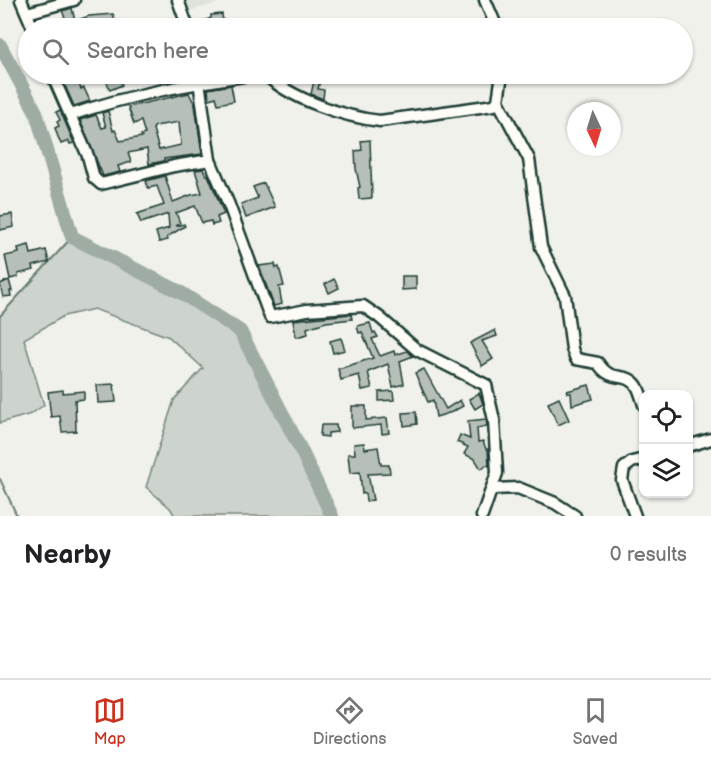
<!DOCTYPE html>
<style>
body{margin:0;font-family:"Balsamiq Sans",sans-serif;background:#f2f2f2;color:#202124}
.controls{position:absolute;right:18px;bottom:18px;display:grid;overflow:hidden;border-radius:12px;box-shadow:0 2px 4px #0004}
.controls button{width:54px;height:54px;display:grid;place-items:center;padding:0;border:0;border-bottom:2px solid #e0e0e0;background:#fff;color:#202124;font:30px sans-serif}
.compass{position:absolute;left:567px;top:102px;width:54px;height:54px;border-radius:50%;background:#fff;box-shadow:0 2px 4px #0004;rotate:176deg}
.list{margin:0;padding:0;list-style:none}
h2{display:flex;justify-content:space-between;align-items:center;height:78px;margin:0;padding:0 24px;font-size:26px}
h2 small{font-size:20px;font-weight:400;color:#757577}
.icon{flex:none;width:33px;height:33px;fill:none;stroke:currentColor;stroke-width:2;stroke-linecap:round;stroke-linejoin:round}
.map{position:relative;flex:none;width:711px;height:516px;overflow:hidden}
.search{position:absolute;background:#fff;box-shadow:0 2px 4px #0004;left:18px;right:18px;top:18px;height:66px;display:flex;align-items:center;gap:15px;box-sizing:border-box;padding:0 21px;border-radius:33px;color:#757577;font-size:22px}
.sheet{height:162px;background:#fff}
nav{display:flex;justify-content:space-around;align-items:center;box-sizing:border-box;height:84px;border-top:2px solid #e0e0e0;background:#fff;font-size:16px;color:#757577}
nav a{display:grid;justify-items:center;gap:3px}
nav .on{color:#c8321e}
.map>svg:first-child{display:block}
.built{fill:#dfe2dc}
.green{fill:#cdd3cd;stroke:#768880;stroke-width:1.5}
.lines{fill:none;stroke-linecap:round;stroke-linejoin:round}
.stream{stroke:#6c8077;stroke-width:2}
.river{stroke:#9faca4;stroke-width:14}
.building{fill:#b6bfb8;stroke:#1f3d34;stroke-width:1.5;fill-rule:evenodd}
.minor-casing{stroke:#1f3d34;stroke-width:15}
.minor{stroke:#fdfcf7;stroke-width:10}
</style>
<div class="map">
<svg width="711" height="516" viewBox="0 0 711 516">
<rect width="100%" height="100%" fill="#f0f1eb"/>
<filter id="ink" filterUnits="userSpaceOnUse"><feTurbulence type="fractalNoise" baseFrequency=".0167" numOctaves="2"/><feDisplacementMap in="SourceGraphic" scale="12" xChannelSelector="R" yChannelSelector="G"/><feConvolveMatrix kernelMatrix="1 2 1 2 8 2 1 2 1" color-interpolation-filters="sRGB"/></filter>
<g filter="url(#ink)">
<path class="built" d="M181,0H228L186,12Z"/>
<path class="green" d="M72,237L180,292L240,331L330,516H175L170,508L146,487L174,400L203,368L169,337L94,309L64,316L24,339L44,405L31,414L0,423V316Z"/>
<g class="lines">
<g class="stream">
<path d="M0,316L72,237"/>
<path d="M0,479L17,516"/>
</g>
<path class="river" d="M0,45L36,112L72,237L180,292L240,331L301,450L332,516"/>
</g>
<g class="building">
<path d="M72,8L75,21L89,16L113,14L116,25L112,28L107,22L94,26L95,28H70L62,11Z"/>
<path d="M222,14L223,22L242,20L244,28H232V27L195,28V25L211,18V15Z"/>
<path d="M75,74L81,89L84,88L90,101L74,106L62,79Z"/>
<path d="M119,76L122,85L110,90L106,80Z"/>
<path d="M315,76L321,77L318,89L324,90L323,99L311,94Z"/>
<path d="M231,85L234,101L218,104L216,97L209,99L208,89Z"/>
<path d="M189,93L195,105L202,154L164,159V161L149,164L147,149L128,153L131,162L118,166L120,172L103,176L80,120L96,115L102,128L106,127L102,113L108,111L113,131L115,130L120,141L142,137L141,135L145,134L141,121L134,124L128,107ZM179,122L181,145L159,150L153,129L155,126Z"/>
<path d="M60,110L74,143L70,144L69,141L61,144L58,137L55,128L59,126L57,122L60,120L56,112Z"/>
<path d="M370,140L372,198L359,199L358,188L360,187L356,169L355,151L362,150L361,141Z"/>
<path d="M203,169L206,175H208L224,214L217,217L219,223L212,225L211,221L202,223L195,206L176,213L180,223L176,226L184,224L185,226L167,237L168,240L159,242L156,232L169,228L168,214L141,223L137,214L164,205L157,186L148,188L146,181L165,176L173,202L191,195L202,193L195,170Z"/>
<path d="M264,183L275,207L246,218L241,204L258,198L253,187Z"/>
<path d="M12,214L14,227L0,230V216Z"/>
<path d="M29,245L31,254L46,250L49,262L33,266L34,270L18,274V277L10,279L5,256L19,253L18,248Z"/>
<path d="M275,264L276,268L279,267L284,286L279,287L282,304L274,306L259,266Z"/>
<path d="M402,276H416V289L402,290Z"/>
<path d="M334,279L339,288L329,293L325,284Z"/>
<path d="M9,280L12,291H10L11,296L3,297L0,284Z"/>
<path d="M351,314L352,319L326,322L307,328L308,334L296,337L293,320Z"/>
<path d="M370,323L373,333L375,332L378,337L372,339L380,356L394,351L395,355L407,351L413,356L400,361L404,384L393,387L388,364L368,372L372,388L362,390L359,375L341,380L338,369L373,358L362,332L359,333L357,326Z"/>
<path d="M495,330L497,336L482,341L493,359L482,366L470,343Z"/>
<path d="M341,338L345,350L333,353L330,341Z"/>
<path d="M424,369L446,409L460,400L463,406L452,412L436,417L433,400L428,402L415,373Z"/>
<path d="M114,384L116,402L98,403L97,385Z"/>
<path d="M589,385L593,399L572,405L571,393H568L567,391Z"/>
<path d="M63,390V393L84,391V399L75,400L76,431L62,432L60,416L51,417L48,392Z"/>
<path d="M393,391L394,400L379,401V392Z"/>
<path d="M479,393L483,404L475,409L469,399Z"/>
<path d="M559,398L569,420L558,425L548,403Z"/>
<path d="M352,406H366V420L387,418L389,433L382,434L381,425L352,428Z"/>
<path d="M416,412L417,424L404,426L403,413Z"/>
<path d="M486,419L487,426L477,428L478,442L483,441L486,449H488L489,466L486,465L481,469L475,459L464,454L468,447L457,442L460,435L470,439L468,421Z"/>
<path d="M321,425H336L337,432L328,433V437L320,436Z"/>
<path d="M364,443L365,449L378,447L381,465H389L390,473L368,474L373,500L366,501L365,493L362,494L360,472L350,473L348,454H355L354,444Z"/>
</g>
<g class="lines">
<defs>
<g id="minor">
<path d="M21,0L33,28"/>
<path d="M178,0L188,28"/>
<path d="M485,0L497,28"/>
<path d="M27,13L74,0"/>
<path d="M52,74L88,156L94,178L101,184L174,166L210,160"/>
<path d="M198,74L210,160L229,205L270,317L307,310L363,306L379,317L417,350L486,385L494,420L497,473L482,516"/>
<path d="M265,74C291,99 344,117 380,121L494,105L498,101L502,74"/>
<path d="M498,101L529,159L541,247L565,296L572,349L576,359L598,363C612,385 626,370 637,386C640,391 642,399 644,405"/>
<path d="M71,115C131,94 194,83 257,74"/>
<path d="M688,446L711,439"/>
<path d="M493,489L518,488L555,503L575,516"/>
<path d="M635,516L622,480L624,468L632,462L644,459"/>
</g>
</defs>
<use href="#minor" class="minor-casing"/>
<use href="#minor" class="minor"/>
</g>
</g>
</svg>
<div class="controls">
<button><svg class="icon" aria-label="locate" viewBox="0 0 24 24"><circle cx="12" cy="12" r="6"/><path d="M12 2v4M12 18v4M2 12h4M18 12h4"/></svg></button>
<button><svg class="icon" aria-label="layers" viewBox="0 0 24 24"><path d="M12 4l9 5-9 5-9-5zM3 14l9 5 9-5"/></svg></button>
</div>
<svg class="compass" viewBox="-18 -18 36 36"><path d="M0-13l5 13h-10z" fill="#e53935"/><path d="M0 13l5-13h-10z" fill="#757577"/></svg>
<div class="search"><svg class="icon" aria-label="search" viewBox="0 0 24 24"><circle cx="10" cy="10" r="6"/><path d="M15 15l6 6"/></svg>Search here</div>
</div>
<section class="sheet">
<h2>Nearby<small>0 results</small></h2>
<ul class="list">
</ul>
</section>
<nav>
<a class="on"><svg class="icon" aria-label="map" viewBox="0 0 24 24"><path d="M3 6l6-2 6 2 6-2v14l-6 2-6-2-6 2zM9 4v14M15 6v14"/></svg>Map</a>
<a><svg class="icon" aria-label="directions" viewBox="0 0 24 24"><path d="M12 3l9 9-9 9-9-9zM9 14v-3h6M13 9l2 2-2 2"/></svg>Directions</a>
<a><svg class="icon" aria-label="saved" viewBox="0 0 24 24"><path d="M7 4h10v16l-5-4-5 4z"/></svg>Saved</a>
</nav>
